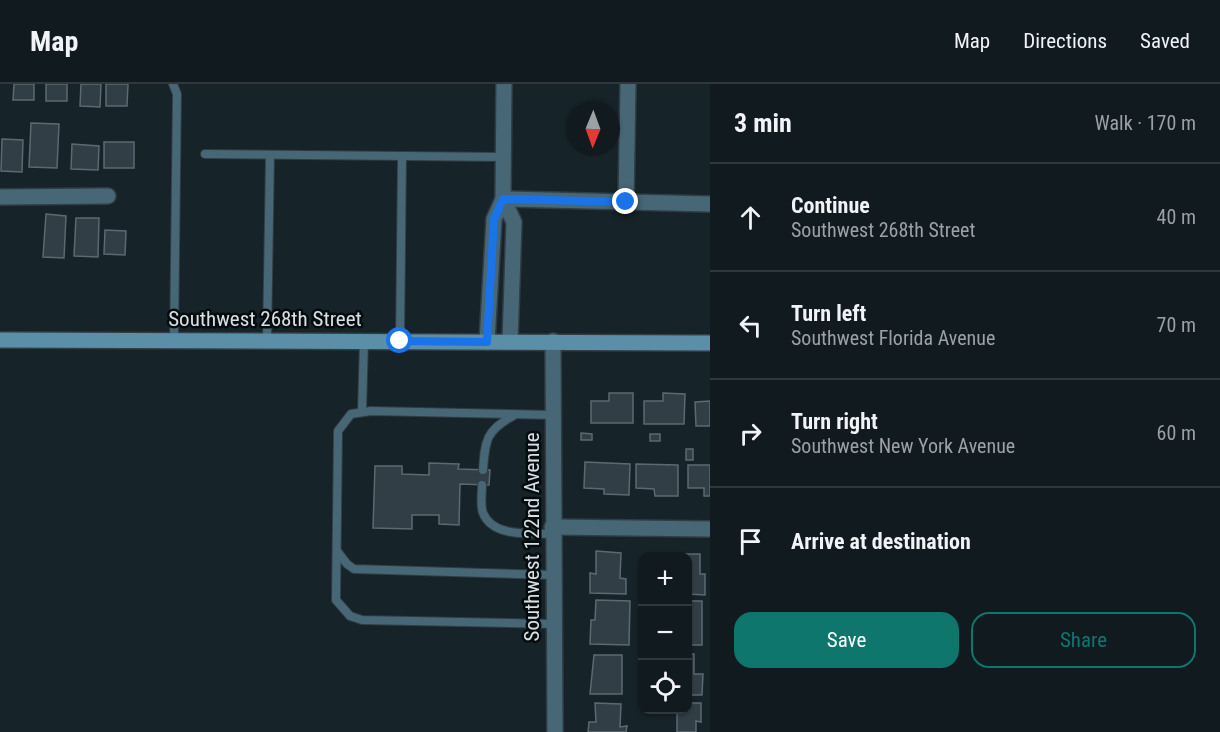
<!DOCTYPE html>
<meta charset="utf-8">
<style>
body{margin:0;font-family:"Roboto Condensed",sans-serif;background:#192328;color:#f1f3f6}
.controls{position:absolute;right:18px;bottom:18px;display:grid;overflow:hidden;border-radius:12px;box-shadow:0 2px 4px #0004}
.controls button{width:54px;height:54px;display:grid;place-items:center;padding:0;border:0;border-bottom:2px solid #30383d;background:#101a1f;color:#f1f3f6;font:30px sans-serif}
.compass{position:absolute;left:566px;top:18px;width:54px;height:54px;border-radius:50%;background:#101a1f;box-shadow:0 2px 4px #0004;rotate:181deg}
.stop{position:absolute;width:18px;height:18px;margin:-14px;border:4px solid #1a73e8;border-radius:50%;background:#fff}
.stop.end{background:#1a73e8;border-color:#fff;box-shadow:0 2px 6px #0008}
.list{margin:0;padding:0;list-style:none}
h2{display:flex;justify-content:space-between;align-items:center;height:78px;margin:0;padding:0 24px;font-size:26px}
h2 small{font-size:20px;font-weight:400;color:#9ca1a4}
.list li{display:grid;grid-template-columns:39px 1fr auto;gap:18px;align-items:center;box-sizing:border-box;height:108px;padding:0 24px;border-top:2px solid #30383d}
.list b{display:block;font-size:22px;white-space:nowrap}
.list p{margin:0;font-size:20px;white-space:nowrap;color:#9ca1a4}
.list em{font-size:20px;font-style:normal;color:#9ca1a4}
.actions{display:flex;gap:12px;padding:18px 24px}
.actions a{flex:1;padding:14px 0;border:2px solid #0f766e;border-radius:18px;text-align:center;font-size:21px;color:#0f766e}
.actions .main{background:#0f766e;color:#fff}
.icon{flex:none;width:33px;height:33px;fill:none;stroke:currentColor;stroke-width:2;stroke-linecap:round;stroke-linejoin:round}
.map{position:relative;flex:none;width:710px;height:648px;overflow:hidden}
header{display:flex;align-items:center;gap:36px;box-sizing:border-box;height:84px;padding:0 30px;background:#101a1f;border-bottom:2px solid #30383d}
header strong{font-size:28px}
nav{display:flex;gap:33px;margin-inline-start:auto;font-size:21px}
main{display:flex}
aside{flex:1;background:#101a1f}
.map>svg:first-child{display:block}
.building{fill:#313e45;stroke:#5b6971;stroke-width:1.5}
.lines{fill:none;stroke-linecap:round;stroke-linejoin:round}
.lane-casing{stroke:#313d43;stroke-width:10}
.street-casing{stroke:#313d43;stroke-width:18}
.secondary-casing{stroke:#313d43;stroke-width:18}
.lane{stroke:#476776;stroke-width:8}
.street{stroke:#476776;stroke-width:15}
.secondary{stroke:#5b8ea7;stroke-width:15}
.route{stroke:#1a73e8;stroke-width:8}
.labels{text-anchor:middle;stroke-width:5;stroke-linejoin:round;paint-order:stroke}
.street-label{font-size:21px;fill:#d8e0e4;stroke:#060b0e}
</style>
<header>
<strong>Map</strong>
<nav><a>Map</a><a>Directions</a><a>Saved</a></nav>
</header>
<main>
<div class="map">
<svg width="710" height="648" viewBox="0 0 710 648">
<rect width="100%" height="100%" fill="#162329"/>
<g class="building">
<path d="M14,0H34V16H13Z"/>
<rect x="46" y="0" width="21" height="17"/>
<path d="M81,0H101L100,23L80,22Z"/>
<path d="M106,0H128L127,22H106Z"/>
<path d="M31,39L59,40L57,84L29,83Z"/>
<path d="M2,55L23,56L22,88L1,87Z"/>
<rect x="104" y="58" width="30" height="26"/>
<path d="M72,60L99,62L98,86L71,85Z"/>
<path d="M46,130L66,132L64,174L43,173Z"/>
<path d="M76,134H99L98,173L74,172Z"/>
<path d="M105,146L126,147L125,171L104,170Z"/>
<path d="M609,309H633V339H591V317H609Z"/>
<path d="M663,309L685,310L684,340H644V317H663Z"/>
<path d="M710,317V342H696L695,318Z"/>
<path d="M581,349L592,350V356H581Z"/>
<rect x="650" y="350" width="10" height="7"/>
<rect x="686" y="365" width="7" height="11"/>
<path d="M585,378L630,380L629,411L604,410V405L584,404Z"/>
<path d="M429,379L459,380L458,385L490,386L489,401L460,400L459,441L439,440V431H412V445L373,444L375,382H402V390L429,391Z"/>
<path d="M636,380L678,381V412H655L654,405L636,404Z"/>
<path d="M688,381H710V412H704V404H688Z"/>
<path d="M596,467L621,469L620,494L626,495V510L590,509V489L596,490Z"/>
<path d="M671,470H700V490H705V511L688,510V472H671Z"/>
<path d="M596,516L630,517L629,561L590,560L591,536H595Z"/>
<rect x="688" y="517" width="14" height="44"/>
<path d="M688,570H694V590H703L702,611H688Z"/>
<path d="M594,571H622V610H590Z"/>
<path d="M595,619L621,620L620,643L627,642L626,648H588L589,638H596Z"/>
<path d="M688,619H701V638L696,637V648H677V626H688Z"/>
</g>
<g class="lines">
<defs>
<g id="lane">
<path d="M173,0L177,10L174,256"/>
<path d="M205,70L503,73"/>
<path d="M267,256L270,71"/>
<path d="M400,257L402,72"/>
<path d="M362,328L364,256"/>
<path d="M553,331L371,327L351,330L338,347L336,516L350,532L362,536L554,540"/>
<path d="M483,386C485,357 486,346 513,332"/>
<path d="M482,401C482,409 480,422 483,429C493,454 531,449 553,450"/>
<path d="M337,467L347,480L354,485L553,491"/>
</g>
<g id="street">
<path d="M0,113L108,112"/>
<path d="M503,115L710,120"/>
<path d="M503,115L514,138L510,258"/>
<path d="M626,118L628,0"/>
<path d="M553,257L555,648"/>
<path d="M487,258L494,135L503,115L504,0"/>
<path d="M552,443L710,445"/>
</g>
<path id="secondary" d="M0,256L710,259"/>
</defs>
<use href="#lane" class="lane-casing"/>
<use href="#street" class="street-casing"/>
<use href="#secondary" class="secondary-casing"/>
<use href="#lane" class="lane"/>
<use href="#street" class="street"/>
<use href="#secondary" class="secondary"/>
</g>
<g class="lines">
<path class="route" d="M400,257L487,258L494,135L503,115L626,118"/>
</g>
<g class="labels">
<g class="street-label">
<text x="265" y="242">Southwest 268th Street</text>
<text transform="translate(532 453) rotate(-90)" y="7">Southwest 122nd Avenue</text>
</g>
</g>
</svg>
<div class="controls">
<button>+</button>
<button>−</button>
<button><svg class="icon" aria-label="locate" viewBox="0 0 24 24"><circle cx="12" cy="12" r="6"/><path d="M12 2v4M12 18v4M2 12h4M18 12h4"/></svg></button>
</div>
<svg class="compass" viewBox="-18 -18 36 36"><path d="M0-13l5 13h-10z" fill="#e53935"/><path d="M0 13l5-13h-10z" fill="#9ca1a4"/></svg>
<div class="stop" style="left:400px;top:257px"></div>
<div class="stop end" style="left:626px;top:118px"></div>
</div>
<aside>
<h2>3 min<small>Walk · 170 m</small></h2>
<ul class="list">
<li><svg class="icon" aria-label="ahead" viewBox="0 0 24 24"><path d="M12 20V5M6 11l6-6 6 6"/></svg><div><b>Continue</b><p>Southwest 268th Street</p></div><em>40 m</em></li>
<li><svg class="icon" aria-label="left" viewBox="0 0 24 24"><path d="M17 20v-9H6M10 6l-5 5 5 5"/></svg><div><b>Turn left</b><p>Southwest Florida Avenue</p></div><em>70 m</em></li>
<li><svg class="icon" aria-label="right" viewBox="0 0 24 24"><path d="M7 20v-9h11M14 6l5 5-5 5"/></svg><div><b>Turn right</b><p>Southwest New York Avenue</p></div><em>60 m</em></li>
<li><svg class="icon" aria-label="arrive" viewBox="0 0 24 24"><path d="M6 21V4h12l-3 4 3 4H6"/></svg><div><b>Arrive at destination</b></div></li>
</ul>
<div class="actions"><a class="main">Save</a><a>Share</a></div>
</aside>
</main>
